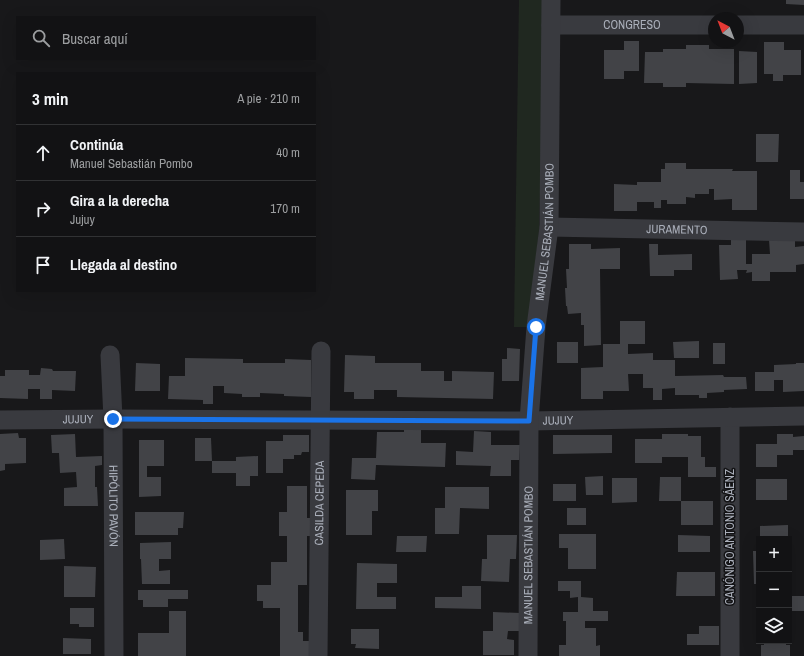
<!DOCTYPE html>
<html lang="es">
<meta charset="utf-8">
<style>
body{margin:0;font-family:"Archivo Narrow",sans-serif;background:#1f2022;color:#f1f3f6}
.controls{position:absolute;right:12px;bottom:12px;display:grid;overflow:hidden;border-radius:0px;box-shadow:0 4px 16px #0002}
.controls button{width:36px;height:36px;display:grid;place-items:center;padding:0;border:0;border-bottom:1px solid #313234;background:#121214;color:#f1f3f6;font:20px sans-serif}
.compass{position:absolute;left:708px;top:12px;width:36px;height:36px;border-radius:50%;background:#121214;box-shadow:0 4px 16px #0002;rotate:318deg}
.stop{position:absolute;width:12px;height:12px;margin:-9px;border:3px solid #1a73e8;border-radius:50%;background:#fff}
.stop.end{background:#1a73e8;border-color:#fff;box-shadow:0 1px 4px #0008}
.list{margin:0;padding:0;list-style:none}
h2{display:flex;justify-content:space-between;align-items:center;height:52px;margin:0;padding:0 16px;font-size:17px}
h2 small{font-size:13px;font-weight:400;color:#9c9ea0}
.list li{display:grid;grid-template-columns:26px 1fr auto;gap:12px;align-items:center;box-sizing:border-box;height:56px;padding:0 16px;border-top:1px solid #313234}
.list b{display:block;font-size:15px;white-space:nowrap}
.list p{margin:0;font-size:13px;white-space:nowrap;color:#9c9ea0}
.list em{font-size:13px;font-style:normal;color:#9c9ea0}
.icon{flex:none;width:22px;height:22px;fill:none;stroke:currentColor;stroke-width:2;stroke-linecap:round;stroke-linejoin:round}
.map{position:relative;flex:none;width:804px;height:656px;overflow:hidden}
.search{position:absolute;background:#121214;box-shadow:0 4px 16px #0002;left:16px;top:16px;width:300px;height:44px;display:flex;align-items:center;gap:10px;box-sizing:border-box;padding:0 14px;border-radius:0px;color:#9c9ea0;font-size:15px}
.panel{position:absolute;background:#121214;box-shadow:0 4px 16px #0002;left:16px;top:72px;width:300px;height:220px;border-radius:0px}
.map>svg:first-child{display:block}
.green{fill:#202820}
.building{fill:#424347}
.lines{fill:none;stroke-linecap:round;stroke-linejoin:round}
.minor{stroke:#393a3f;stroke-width:19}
.route{stroke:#1a73e8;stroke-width:5}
.labels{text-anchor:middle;stroke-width:3;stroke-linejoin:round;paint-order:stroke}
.street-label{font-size:12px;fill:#aaafba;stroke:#131315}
</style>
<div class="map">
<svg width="804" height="656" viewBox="0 0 804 656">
<rect width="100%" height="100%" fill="#18181a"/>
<path class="green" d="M519,0H545L539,231L528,327H514Z"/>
<g class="building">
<path d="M786,0H804V5L786,4Z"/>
<path d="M624,41H639V71H624V79H604V50H624Z"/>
<path d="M764,42H784V50H801V75H783V81H773V74H764Z"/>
<path d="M686,45H709V49H734V84L686,83V87H663V83H644L645,52H663V49H686Z"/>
<path d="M739,51L757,52V83L739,84Z"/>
<path d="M756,134H779L778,162H756Z"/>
<path d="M665,163H686V169H733L732,171H757V210H732V199L714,200V189H709V194H695V198L686,197V204H667V200H661V208H654V202H637V211H614V184L637,185V182H661V169H665Z"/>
<path d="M790,170H800V182H804V199H790Z"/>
<path d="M731,239H746V264H752V254H770L769,240H795V247L804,246V264L796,265V272H770V281H752V272L746,273L747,270H737L738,279L720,280L719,245H731Z"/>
<path d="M569,244H591V249L620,248V269H600L601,345L584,346V325H581V313L568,314L567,306H566L565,288H567L566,269H569Z"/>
<path d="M649,244H658V255L692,254V270H674V276H650Z"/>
<path d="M620,321H645V344H628V354L653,353V360H675V376L723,375L724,377H746L747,389L724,390V392L707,393V398H699V395H675V388L662,389V400H653V388H643V374H628L629,391H603V399H581V368L603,367V344H620Z"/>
<path d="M699,341V358H674L673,342Z"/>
<rect x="557" y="342" width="21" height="21"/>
<rect x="713" y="343" width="12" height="21"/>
<path d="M507,348L520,349L519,381H502V359H507Z"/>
<path d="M345,355L375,356V363H421V371H444V381H452V371L494,372L493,399L397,397V390H374V399H354V392H344Z"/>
<path d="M185,358L243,359V363H285V359L311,360V397L284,396V394L260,393V397H242V394L224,393V386H213V404H203V400L168,399L169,376H185Z"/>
<path d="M136,363L160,364V391H135Z"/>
<path d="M796,363H804V391L783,392V380H774V391H755V372H774V365L796,364Z"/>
<path d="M41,368L52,369L53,371H76L75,391L52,390V399H40V389H28V399L0,398V376H5V370H29V375H40Z"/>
<path d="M404,427H421V443H446L445,467L376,465L375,480L351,479L352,458H376L377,432H404Z"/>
<path d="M474,431L491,432V445H520L519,460H511V476H490L491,466L456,465V451L473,452Z"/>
<path d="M18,433L19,438H26V463L5,464V470L0,471V434Z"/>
<path d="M75,434L76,457L102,456V465L95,466V487H97L98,506H64V488L77,487L76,472L60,473L59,453H52L51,435Z"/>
<path d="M662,434H688V436H701V457H705V467H716V477H688V457H662V463H635V439H662Z"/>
<path d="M777,434H793V437L804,436V450H793V455H777V467H756V444H777Z"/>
<path d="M283,435H309V452H302L301,455H294V459H283V473H266V441H283Z"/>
<path d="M553,435H612V453L553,454Z"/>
<path d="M195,438H211L212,461H195Z"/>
<path d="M139,440H164V466H147V477H161V496L139,497Z"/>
<path d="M258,456V476H250V486H236V473H212V461H236V457Z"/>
<path d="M603,476V495H586L585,477Z"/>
<path d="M660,477H681V501H659Z"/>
<path d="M612,478H637V502L612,503Z"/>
<rect x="756" y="479" width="31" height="21"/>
<rect x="553" y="484" width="23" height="17"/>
<path d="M287,486H307V518H313V536H307V585H298V632H303V641H309V656H280V608H263V601H257V585H271V562H287V536H279V512H287Z"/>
<path d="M445,487H489V509L460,508L459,534H435V508H445Z"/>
<path d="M346,490H378V511H372V535H346Z"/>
<rect x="681" y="501" width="32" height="24"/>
<rect x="567" y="508" width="19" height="17"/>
<path d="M135,512H184L183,528H178V535H135Z"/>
<path d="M788,525V539H760V526Z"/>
<path d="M559,534H596V569H568V548H559Z"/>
<path d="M487,535H517L516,559H510L509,582L481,581L482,559H487Z"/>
<path d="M678,535L710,536V552H678Z"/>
<path d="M397,536H427L426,552H396Z"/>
<path d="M64,539L65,559L40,560V540Z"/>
<path d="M171,542V559H159V571L170,570V584H142L141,559H140V543Z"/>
<path d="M753,551H759V584H754Z"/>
<path d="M357,563L397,564V583H377V597H396V609H356Z"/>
<path d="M64,566L96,567L95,597H64Z"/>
<path d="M677,572H715V596H676Z"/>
<path d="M558,581H581V597L593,598V611H608V621H585V628H596V646L600,645V656H559V645H566V621H563V612H578V597L570,598V591H558Z"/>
<path d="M462,586H481V609L435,608V597H462Z"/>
<path d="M138,590H188V599H168V607H143V600H138Z"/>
<rect x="789" y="596" width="15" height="15"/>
<path d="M70,608H94V627H79V624H70Z"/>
<path d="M169,611H186V656H138V633H169Z"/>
<path d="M493,612L520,613V631H508L507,639L514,640V655H483V631H493Z"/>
<path d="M699,626H719V645H687V634H699Z"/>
<path d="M351,629H379V649L355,648L356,644H351Z"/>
<path d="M63,638L91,639V654H63Z"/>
<path d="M764,641H786V645H790V656H761V645H764Z"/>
</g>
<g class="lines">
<g class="minor">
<path id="s1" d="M551,25H714"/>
<path d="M738,25H804"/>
<path id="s2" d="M549,227L804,232"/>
<path id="s3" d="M110,355L113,419L114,656"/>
<path d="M730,417V656"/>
<path id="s4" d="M0,420L113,419L529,421L804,416"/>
<path id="s5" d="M318,656L321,351"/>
<path id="s6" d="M528,656L529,421L536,327L549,227L551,0"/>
</g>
</g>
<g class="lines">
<path class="route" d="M113,419L529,421L536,327"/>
</g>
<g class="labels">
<g class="street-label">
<text dy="4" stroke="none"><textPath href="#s1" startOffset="81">CONGRESO</textPath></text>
<text dy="4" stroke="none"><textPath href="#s2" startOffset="128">JURAMENTO</textPath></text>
<text dy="4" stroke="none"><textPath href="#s6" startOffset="425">MANUEL SEBASTIÁN POMBO</textPath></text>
<text dy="4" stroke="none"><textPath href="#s4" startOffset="78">JUJUY</textPath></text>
<text dy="4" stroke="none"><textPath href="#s4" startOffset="558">JUJUY</textPath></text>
<text dy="4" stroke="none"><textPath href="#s5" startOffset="153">CASILDA CEPEDA</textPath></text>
<text dy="4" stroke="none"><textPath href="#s3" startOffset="151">HIPÓLITO PAVÓN</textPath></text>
<text transform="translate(730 537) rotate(-90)" y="4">CANÓNIGO ANTONIO SÁENZ</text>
<text dy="4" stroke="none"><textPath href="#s6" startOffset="101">MANUEL SEBASTIÁN POMBO</textPath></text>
</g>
</g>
</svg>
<div class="controls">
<button>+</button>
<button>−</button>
<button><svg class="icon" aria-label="layers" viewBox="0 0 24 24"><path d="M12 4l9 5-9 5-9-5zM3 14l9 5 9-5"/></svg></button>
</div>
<svg class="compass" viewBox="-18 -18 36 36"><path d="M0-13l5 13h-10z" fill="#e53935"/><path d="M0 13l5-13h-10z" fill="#9c9ea0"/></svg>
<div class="stop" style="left:536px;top:327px"></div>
<div class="stop end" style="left:113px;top:419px"></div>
<div class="search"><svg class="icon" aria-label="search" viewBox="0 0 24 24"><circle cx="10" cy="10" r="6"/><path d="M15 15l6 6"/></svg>Buscar aquí</div>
<section class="panel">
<h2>3 min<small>A pie · 210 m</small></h2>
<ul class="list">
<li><svg class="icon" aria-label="ahead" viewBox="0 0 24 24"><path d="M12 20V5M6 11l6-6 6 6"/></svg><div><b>Continúa</b><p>Manuel Sebastián Pombo</p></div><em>40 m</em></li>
<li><svg class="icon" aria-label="right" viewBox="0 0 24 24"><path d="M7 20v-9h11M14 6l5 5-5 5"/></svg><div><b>Gira a la derecha</b><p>Jujuy</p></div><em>170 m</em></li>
<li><svg class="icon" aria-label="arrive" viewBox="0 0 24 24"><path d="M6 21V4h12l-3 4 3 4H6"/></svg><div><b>Llegada al destino</b></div></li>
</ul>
</section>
</div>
